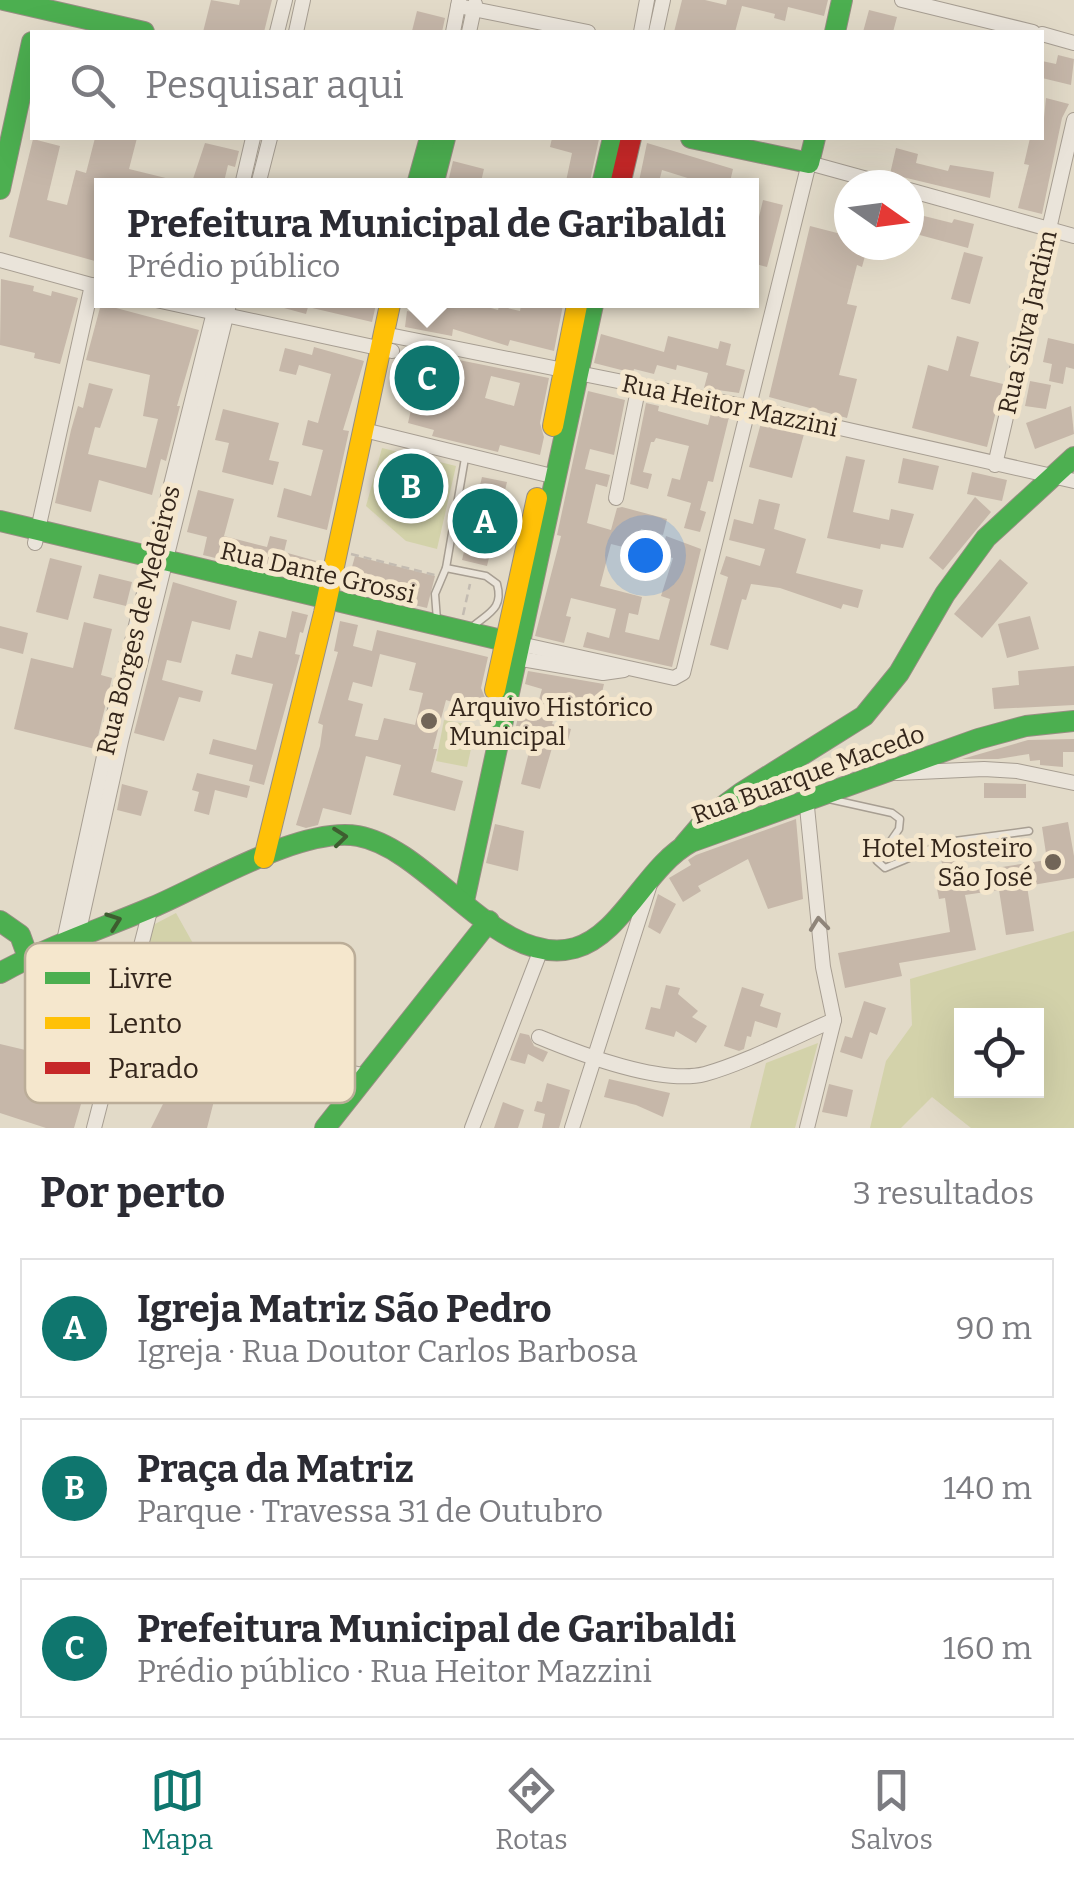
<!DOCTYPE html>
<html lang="pt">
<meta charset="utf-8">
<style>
body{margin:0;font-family:Bitter,serif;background:#f2f2f3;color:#2b2b33}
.controls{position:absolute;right:30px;bottom:30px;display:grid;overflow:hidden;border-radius:0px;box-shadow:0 10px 40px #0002}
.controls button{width:90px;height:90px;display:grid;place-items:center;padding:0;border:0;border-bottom:2px solid #e1e1e2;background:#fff;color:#2b2b33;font:50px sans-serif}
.compass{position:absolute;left:834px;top:170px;width:90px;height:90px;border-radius:50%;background:#fff;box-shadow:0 10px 40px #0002;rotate:104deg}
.you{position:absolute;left:645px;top:555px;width:35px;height:35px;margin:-25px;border:8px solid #fff;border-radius:50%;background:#1a73e8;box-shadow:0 0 0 15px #1a73e833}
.badge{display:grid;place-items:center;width:65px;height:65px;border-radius:50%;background:#0f766e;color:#fff;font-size:32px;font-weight:700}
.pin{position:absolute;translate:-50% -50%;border:5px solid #fff;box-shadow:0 2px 10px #0006}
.popup{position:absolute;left:94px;top:178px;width:665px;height:130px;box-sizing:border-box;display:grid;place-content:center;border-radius:0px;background:#fff;filter:drop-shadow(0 2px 8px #0005);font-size:32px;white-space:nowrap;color:#7c7c81}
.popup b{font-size:38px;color:#2b2b33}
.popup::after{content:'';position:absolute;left:50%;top:100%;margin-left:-20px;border:20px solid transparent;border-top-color:#fff}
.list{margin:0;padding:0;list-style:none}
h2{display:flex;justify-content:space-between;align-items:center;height:130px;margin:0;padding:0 40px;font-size:42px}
h2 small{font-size:32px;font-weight:400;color:#7c7c81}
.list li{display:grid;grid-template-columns:65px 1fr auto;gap:30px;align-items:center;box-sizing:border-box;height:140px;margin:0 20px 20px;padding:0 20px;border:2px solid #e1e1e2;border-radius:0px}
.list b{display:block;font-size:38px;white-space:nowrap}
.list p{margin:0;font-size:32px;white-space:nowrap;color:#7c7c81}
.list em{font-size:32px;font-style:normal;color:#7c7c81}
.icon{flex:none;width:55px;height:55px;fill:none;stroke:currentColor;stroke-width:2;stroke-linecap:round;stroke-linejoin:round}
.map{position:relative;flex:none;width:1074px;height:1128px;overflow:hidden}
.search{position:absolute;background:#fff;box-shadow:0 10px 40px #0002;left:30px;right:30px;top:30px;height:110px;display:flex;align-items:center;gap:25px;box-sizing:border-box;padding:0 35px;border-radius:0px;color:#7c7c81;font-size:38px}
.sheet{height:610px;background:#fff}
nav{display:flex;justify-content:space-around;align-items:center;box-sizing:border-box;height:140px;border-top:2px solid #e1e1e2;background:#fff;font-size:28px;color:#7c7c81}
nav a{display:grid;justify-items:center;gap:5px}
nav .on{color:#0f766e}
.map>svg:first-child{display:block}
.green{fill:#d3d2aa;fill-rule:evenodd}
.building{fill:#c6b7a9;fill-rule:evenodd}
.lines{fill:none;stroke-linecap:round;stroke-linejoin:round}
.lane-casing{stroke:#a79e92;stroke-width:9}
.street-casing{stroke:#a79e92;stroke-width:16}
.fast-casing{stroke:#968e82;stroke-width:22}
.slow-casing{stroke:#968e82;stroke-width:22}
.jam-casing{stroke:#968e82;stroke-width:22}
.path{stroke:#c3bbb1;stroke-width:2.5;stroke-dasharray:8 5;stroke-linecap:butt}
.lane{stroke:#eae4da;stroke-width:6}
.street{stroke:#eae4da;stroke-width:14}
.fast{stroke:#4caf50;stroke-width:20}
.slow{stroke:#ffc107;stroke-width:20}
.jam{stroke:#c62828;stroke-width:20}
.oneway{stroke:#3e5d30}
.oneway2{stroke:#8f857a}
.poi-dot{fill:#716558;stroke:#f5e7cd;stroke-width:4}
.labels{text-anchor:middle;stroke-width:10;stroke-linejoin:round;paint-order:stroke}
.street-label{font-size:25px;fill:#34261b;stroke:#f5e7cd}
.poi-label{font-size:25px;fill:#34261b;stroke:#f5e7cd;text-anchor:start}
.key{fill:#f5e7cd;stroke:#bbad98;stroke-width:2.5}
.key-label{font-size:28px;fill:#34261b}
</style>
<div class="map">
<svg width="1074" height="1128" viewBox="0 0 1074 1128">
<rect width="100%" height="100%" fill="#e2dac8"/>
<g class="green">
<path d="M382,448L456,466L437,549L406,541L366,506Z"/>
<path d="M444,720L476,726L467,767L436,761Z"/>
<path d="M176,913L218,988L208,1007H196L189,1032L126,1019L153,925Z"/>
<path d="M1074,931V1128H971L932,1097L901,1128H870L886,1061L912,1025L910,979ZM962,1016H1036V1090H962Z"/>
<path d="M818,1043L795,1128H750L766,1063Z"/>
</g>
<g class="building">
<path d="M211,0L239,5L240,0H272L264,32H203Z"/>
<path d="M682,0H705L726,5L727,0H828L824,16L788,7L785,21L774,18L775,14L742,6L735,32H674Z"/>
<path d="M869,10L897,17L893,32H863Z"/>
<path d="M417,11L445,18L442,32L412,31Z"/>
<path d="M1058,55L1074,59L1071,85L1042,78V61L1056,64Z"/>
<path d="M1046,98L1069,104L1062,118L1042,214L1018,208L1029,165L1024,164L1030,138H1042Z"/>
<path d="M95,138H137L129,169L182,182V186H102V263L9,237L33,139L60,146L47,200L67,205L76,170L86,173Z"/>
<path d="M552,138L599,139L589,186H565L572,153L550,147Z"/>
<path d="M205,143L239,151L235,167L228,165L223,186L192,182Z"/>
<path d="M647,143L733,169L729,186H713L662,170L658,186H638Z"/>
<path d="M896,148L918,154L916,163L948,171L950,165L994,172L990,198L890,174Z"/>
<path d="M453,161L484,169L480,186L449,178Z"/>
<path d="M763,200L783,205L767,267L752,263V219L758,221Z"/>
<path d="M920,215L952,223L954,219L974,224L968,248L916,234Z"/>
<path d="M810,226L849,236V245H868L862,267L857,265L847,304L857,306L839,375L857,379L847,418L769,397Z"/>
<path d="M964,252L983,257L970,304L951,299Z"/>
<path d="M1,279L34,286L33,291L51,296L52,291L78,298L60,364L34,358L35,353L0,345Z"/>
<path d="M286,300H377L372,322L308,307L306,314L284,308Z"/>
<path d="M421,300H462L498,310L499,306L520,311L522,300H564L554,351L510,340L508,346L453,329L452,336L405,327L407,311L419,313Z"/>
<path d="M101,304L199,330L177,406H180L166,461L161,459L152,495L99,480L91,512L55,503L71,430L78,406L83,408L89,383L113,389L100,428L95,427L88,454L146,468L158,419L143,416L150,375L86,360Z"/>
<path d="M601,334L664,352L668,336L718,349L720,341L731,344L726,365L745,370L739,393L704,388L708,373L677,365L676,370L657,365L654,374L634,369L633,373L594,363Z"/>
<path d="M957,336L979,342L970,376L1003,384L987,447L912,428L928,365L948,371Z"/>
<path d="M1048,338L1074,344V369L1066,367L1063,384L1049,381L1052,364L1043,362Z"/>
<path d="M314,347L364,361L343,430L349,431L327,530L277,517L284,488L311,496L323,450L302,445L308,420L318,423L331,374L299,365L296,375L279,371L285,348L312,355Z"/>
<path d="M424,353L549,378L540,423L544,437L540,455L500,445L498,452L432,436L434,430L408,423ZM491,376L520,383L514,406L485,398Z"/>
<path d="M1030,381L1051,385L1046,409L1025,406Z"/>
<path d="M588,391L625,400L614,455L590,449L585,469L610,475L607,487L596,484L587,523L611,530L617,508L622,507L667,519L663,535L641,529L635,550L611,544L600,586L642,597L638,615L629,613L625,632L659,640L670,599L661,596L673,558L661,555L666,536L701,549L672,667L583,647L587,632L609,638L616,609L571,598L566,616L571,617L564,643L535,636L561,536L557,535Z"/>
<path d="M646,403L659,406L658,411L708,425L711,413L729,417L713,482L708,481L700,510L706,512L700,532L684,528L691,503L667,496L672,478L680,480L689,446L656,438L654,442H651L643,472L652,474L648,489L630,484Z"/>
<path d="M1071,406L1074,434L1035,449L1026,423Z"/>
<path d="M223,409L279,423L269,460L279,462L273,485L222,472L229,443L215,440Z"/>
<path d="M761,423L804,434L792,478L749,467Z"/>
<path d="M846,456L865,460L853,512L889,520L891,509L914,514L903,548L881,544L880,549L827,538Z"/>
<path d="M903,458L939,466L933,490L898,483Z"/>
<path d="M972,472L1007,480L1002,501L967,494Z"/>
<path d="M482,477L507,482L487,566L462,560Z"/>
<path d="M198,490L234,499L224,536L267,547L270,536L287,540L284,552L320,562L315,582L203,555L207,537L187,532Z"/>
<path d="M975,497L991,512L943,570L929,558Z"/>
<path d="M759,499L780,504L774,529L806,539L796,573L863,590L858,608L843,604L841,609L780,588L751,584L746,600L742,599L728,650L710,645L728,577L720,574L726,556L760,566L765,549L729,540L734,519L753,524Z"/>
<path d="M355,556L435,576L427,608L346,589Z"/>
<path d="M50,558L82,566L68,620L36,612Z"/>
<path d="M1000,559L1028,583L982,638L954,614Z"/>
<path d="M99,574L132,582L126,606L93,598Z"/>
<path d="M173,582L237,601L230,630L192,621L181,663L167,660L162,680L203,691L200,702L179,697L164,741L134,733Z"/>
<path d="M292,611L308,615L303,633L300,632L295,654L300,655L264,785L249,781L253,765L209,754L213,739L256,750L273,684L231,674L236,654L252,658L259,631L286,638Z"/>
<path d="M1030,616L1039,649L1007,658L998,624Z"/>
<path d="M340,621L358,625L353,646L372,651L377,630L488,657L481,688L486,700L483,712L446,700L433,749H437L431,772L463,781L455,811L393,795L401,765L366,756L351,815L323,808L318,825L306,828L296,825L320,746L323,725L318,723L338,652L334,651ZM380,654L416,663L409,690L423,693L415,725L384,718L378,740H375L355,736L363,704L348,700L353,682L372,687Z"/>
<path d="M84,622L112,629L101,675L112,678L95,749L14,729L31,658L73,668Z"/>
<path d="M0,626L28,633L23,654L0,648Z"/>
<path d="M1074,666V705L994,709L992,688L1019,685L1018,671Z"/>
<path d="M528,671L604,684L599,705L581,700L580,706L558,701L552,724L571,729L567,744L554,741L540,789L521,784L532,740L514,735L519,713L534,717L542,689L525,684Z"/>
<path d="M1074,739V752H1063V767L1040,765V760L1030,761L1029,754L998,759H962L1028,740Z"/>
<path d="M197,773L250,786L247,798L215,790L209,815L194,811L199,792L192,790Z"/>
<path d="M984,783L1026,784V798H984Z"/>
<path d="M122,784L148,791L141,816L117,810Z"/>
<path d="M796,819L803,899L768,909L748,859L698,886L701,891L683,902L669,878L691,865L688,860L696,855Z"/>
<path d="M1068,822L1074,856V878L1027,886L1034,931L1006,935L999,890L965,895L976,950L899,963L902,976L845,988L838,953L950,932L945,898L939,899L935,878L944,876L940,852L960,847L964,873L1047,860L1042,827Z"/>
<path d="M495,824L524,831L518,871L486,863Z"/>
<path d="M658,894L676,904L660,934L648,927Z"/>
<path d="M666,985L680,988L678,994L698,1011L692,1017L707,1026L696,1043L676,1031L674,1037L645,1029L651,1007L660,1009Z"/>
<path d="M742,987L764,994L760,1006L781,1013L777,1028L755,1021L751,1037L747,1036L744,1049L739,1051L724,1046Z"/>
<path d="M864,1001L886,1008L877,1035L870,1032L862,1059L840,1052L845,1036L852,1038Z"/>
<path d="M67,1028L103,1038L95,1065L59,1055Z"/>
<path d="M520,1033L529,1035L534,1046L548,1052L543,1062L528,1054L525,1064L510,1060Z"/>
<path d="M0,1044L38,1053L28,1091L81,1104L74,1128H46L0,1113Z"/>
<path d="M143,1047L248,1071L242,1099L216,1093L207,1128H151L166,1098L133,1089Z"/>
<path d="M609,1079L670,1093L663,1117L636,1105L604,1097Z"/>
<path d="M547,1083L570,1090L559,1128H542L545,1114L534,1111L537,1101L542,1102Z"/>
<path d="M829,1084L853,1090L847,1117L822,1112Z"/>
<path d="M503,1102L524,1110L518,1128H494Z"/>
</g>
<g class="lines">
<defs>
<g id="lane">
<path d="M446,568L486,576L497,584C504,609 488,613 471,628"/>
<path d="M437,620L435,594L446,568L465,458"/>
<path d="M829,799L892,813L900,819L899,829L877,861L885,868L947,842L1029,831"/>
</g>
<g id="street">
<path d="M902,0L1033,32"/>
<path d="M458,6L588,32"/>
<path d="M277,32L285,0"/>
<path d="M296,32L303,0"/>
<path d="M453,32L459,1"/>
<path d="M469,32L475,4"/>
<path d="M641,32L647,0"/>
<path d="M656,32L663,0"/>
<path d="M1042,34L1074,43"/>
<path d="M242,185L253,138"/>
<path d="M258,185L270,138"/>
<path d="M909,190L1074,236"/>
<path d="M0,260L102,288"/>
<path d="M156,300L392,351"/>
<path d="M384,334L747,407L1074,481"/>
<path d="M364,430L556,477"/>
<path d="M995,465L1074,120"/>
<path d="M616,498L639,385"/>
<path d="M35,543L92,285"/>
<path d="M520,644L674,678L683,673L809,163L889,185"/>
<path d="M516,658L603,673L624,670"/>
<path d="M897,773L984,769L1017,771L1074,783"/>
<path d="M806,797L823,967L834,1020L807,1128"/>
<path d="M78,935L121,741L230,300"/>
<path d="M64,941L108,738L217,300"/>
<path d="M121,1023L367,1076"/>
<path d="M539,1037C580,1054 662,1085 705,1074C745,1063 794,1037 834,1020"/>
<path d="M94,1128L151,907"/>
<path d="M472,1128L540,952"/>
<path d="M572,1128L651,881"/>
</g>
<g id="fast">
<path d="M4,0L144,32"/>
<path d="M835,32L842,0"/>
<path d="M691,138L809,163L815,138"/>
<path d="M417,185L430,138"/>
<path d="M433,185L445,138"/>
<path d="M602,185L613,138"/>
<path d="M0,189L32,42"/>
<path d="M0,521L518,644"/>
<path d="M684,845L707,818L741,793L864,716L899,673L945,594L986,538L1074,457"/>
<path d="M464,901L594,300"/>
<path d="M0,921L20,935L28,957"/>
<path d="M0,973C49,946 101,929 153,907C205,885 302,826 358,836C430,849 498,969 575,948C622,935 646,866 691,842L978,739L1026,726L1074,721"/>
<path d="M325,1128L489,921"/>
</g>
<g id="slow">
<path d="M553,426L578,300"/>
<path d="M495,690L537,498"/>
<path d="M264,858L324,613L391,300"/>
</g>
<path id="jam" d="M620,185L631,138"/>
</defs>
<use href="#lane" class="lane-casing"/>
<use href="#street" class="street-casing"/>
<use href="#fast" class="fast-casing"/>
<use href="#slow" class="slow-casing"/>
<use href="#jam" class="jam-casing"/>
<g class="path">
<path d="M351,554L435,575"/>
<path d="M463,615L470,584"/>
</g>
<use href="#lane" class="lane"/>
<use href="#street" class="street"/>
<use href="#fast" class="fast"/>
<use href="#slow" class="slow"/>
<use href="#jam" class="jam"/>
</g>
<defs><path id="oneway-chevron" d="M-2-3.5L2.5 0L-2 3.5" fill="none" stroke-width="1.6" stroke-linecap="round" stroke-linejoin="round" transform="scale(2.5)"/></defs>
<g class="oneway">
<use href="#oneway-chevron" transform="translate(340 837) rotate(-6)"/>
<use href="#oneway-chevron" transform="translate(114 921) rotate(-20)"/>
</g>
<use class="oneway2" href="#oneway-chevron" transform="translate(819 924) rotate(-96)"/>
<g class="poi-dot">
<circle cx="429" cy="721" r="10"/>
<circle cx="1053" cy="862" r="10"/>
</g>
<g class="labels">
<g class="street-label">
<text transform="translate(1027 322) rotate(-77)" y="9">Rua Silva Jardim</text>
<text transform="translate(730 405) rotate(12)" y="9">Rua Heitor Mazzini</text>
<text transform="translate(318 572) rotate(13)" y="9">Rua Dante Grossi</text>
<text transform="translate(138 620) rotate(-76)" y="9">Rua Borges de Medeiros</text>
<text transform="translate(808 774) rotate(-20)" y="9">Rua Buarque Macedo</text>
</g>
<g class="poi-label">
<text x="449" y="716">Arquivo Histórico<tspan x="449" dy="29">Municipal</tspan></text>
<text x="1033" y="857" text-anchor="end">Hotel Mosteiro<tspan x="1033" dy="29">São José</tspan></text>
</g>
</g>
<rect x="25" y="943" width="330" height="160" rx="15" class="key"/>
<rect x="45" y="972" width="45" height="12" fill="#4caf50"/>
<rect x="45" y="1017" width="45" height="12" fill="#ffc107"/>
<rect x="45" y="1062" width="45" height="12" fill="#c62828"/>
<g class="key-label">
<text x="108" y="988">Livre</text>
<text x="108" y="1033">Lento</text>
<text x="108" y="1078">Parado</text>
</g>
</svg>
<div class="controls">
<button><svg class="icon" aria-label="locate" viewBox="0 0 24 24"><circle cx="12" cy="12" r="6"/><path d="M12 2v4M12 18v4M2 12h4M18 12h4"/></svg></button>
</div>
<svg class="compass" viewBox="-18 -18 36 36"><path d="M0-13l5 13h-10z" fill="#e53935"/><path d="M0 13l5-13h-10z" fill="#7c7c81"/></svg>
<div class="you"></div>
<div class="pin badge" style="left:485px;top:521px">A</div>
<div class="pin badge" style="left:411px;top:486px">B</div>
<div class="pin badge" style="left:427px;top:378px">C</div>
<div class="popup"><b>Prefeitura Municipal de Garibaldi</b>Prédio público</div>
<div class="search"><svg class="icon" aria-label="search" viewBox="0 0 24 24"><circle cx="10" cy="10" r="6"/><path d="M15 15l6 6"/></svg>Pesquisar aqui</div>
</div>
<section class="sheet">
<h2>Por perto<small>3 resultados</small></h2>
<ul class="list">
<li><span class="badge">A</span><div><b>Igreja Matriz São Pedro</b><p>Igreja · Rua Doutor Carlos Barbosa</p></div><em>90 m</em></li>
<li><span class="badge">B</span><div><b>Praça da Matriz</b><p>Parque · Travessa 31 de Outubro</p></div><em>140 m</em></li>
<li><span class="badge">C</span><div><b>Prefeitura Municipal de Garibaldi</b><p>Prédio público · Rua Heitor Mazzini</p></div><em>160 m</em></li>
</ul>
</section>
<nav>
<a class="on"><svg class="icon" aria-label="map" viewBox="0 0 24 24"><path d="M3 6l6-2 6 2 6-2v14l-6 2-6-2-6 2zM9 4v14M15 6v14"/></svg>Mapa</a>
<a><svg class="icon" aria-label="directions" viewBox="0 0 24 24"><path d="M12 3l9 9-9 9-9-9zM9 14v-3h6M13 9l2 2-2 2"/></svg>Rotas</a>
<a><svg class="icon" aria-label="saved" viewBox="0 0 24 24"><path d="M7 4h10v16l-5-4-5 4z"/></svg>Salvos</a>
</nav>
